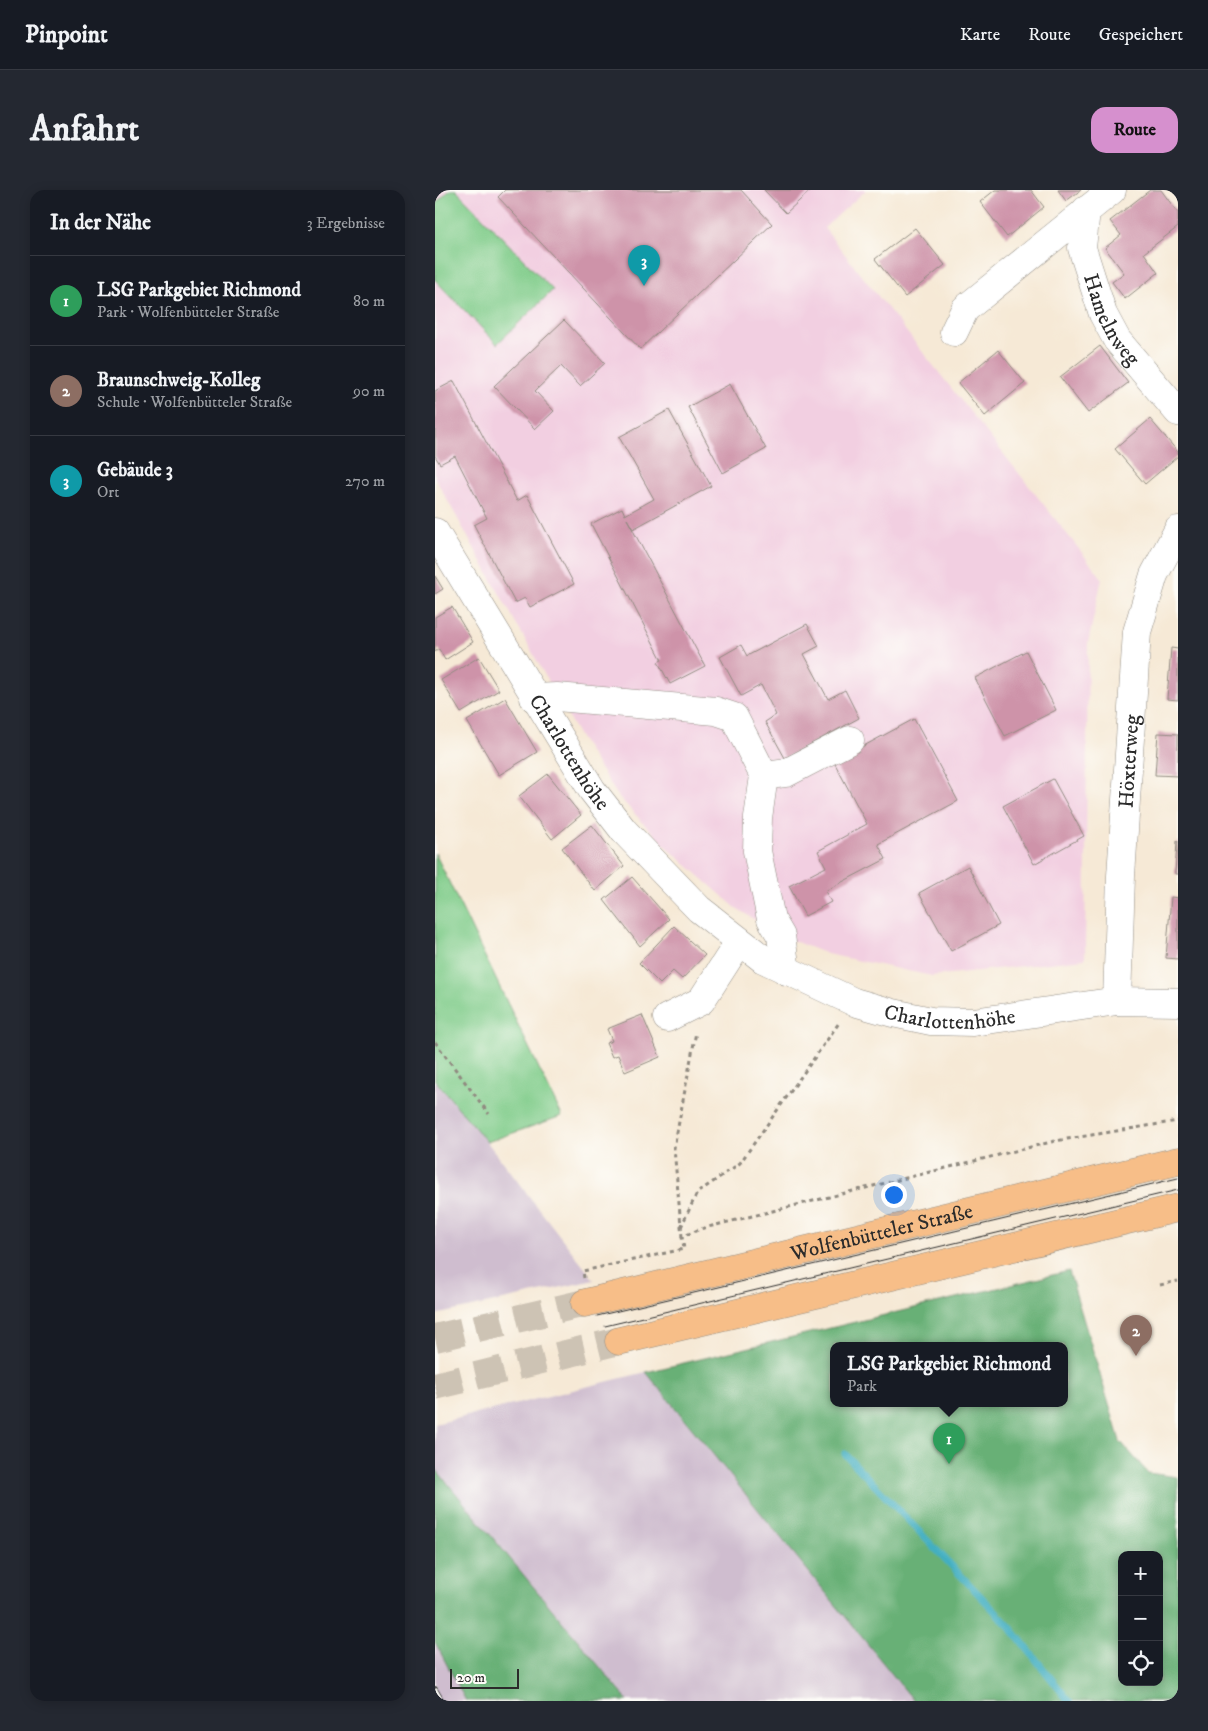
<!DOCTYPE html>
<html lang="de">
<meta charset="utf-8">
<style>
body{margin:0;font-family:"IM FELL DW Pica",serif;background:#242831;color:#f1f3f6}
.controls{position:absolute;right:15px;bottom:15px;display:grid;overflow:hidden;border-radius:10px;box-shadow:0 2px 12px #0003}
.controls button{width:45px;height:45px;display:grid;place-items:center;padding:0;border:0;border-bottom:1px solid #363941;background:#171b24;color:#f1f3f6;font:25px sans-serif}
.scale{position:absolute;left:15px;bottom:12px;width:69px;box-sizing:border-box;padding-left:5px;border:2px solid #2b2b2b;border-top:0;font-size:14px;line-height:18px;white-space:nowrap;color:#2b2b2b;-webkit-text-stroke:4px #fdfcf7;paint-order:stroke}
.you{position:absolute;left:458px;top:1004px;width:18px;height:18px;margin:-12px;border:4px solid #fff;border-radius:50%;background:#1a73e8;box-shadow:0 0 0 8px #1a73e833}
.badge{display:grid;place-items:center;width:32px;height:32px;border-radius:50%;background:#d690ce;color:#fff;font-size:16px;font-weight:700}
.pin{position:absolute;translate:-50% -41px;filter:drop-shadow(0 1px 2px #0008)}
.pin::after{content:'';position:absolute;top:26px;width:18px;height:15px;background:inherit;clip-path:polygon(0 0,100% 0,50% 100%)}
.popup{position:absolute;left:395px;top:1152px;width:238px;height:65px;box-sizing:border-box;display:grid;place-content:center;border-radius:10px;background:#171b24;filter:drop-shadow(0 1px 4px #0005);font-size:16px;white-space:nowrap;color:#9ea1a6}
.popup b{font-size:19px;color:#f1f3f6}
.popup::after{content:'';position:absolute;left:50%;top:100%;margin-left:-10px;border:10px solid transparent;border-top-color:#171b24}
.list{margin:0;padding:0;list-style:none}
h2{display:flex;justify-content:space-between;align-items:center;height:65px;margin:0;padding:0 20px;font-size:21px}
h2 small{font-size:16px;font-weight:400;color:#9ea1a6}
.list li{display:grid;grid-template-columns:32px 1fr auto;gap:15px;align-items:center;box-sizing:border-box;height:90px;padding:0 20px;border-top:1px solid #363941}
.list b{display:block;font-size:19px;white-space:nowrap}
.list p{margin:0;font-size:16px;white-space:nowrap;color:#9ea1a6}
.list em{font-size:16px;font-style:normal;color:#9ea1a6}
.icon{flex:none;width:28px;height:28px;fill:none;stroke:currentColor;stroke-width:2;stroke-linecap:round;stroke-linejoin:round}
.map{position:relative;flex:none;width:743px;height:1511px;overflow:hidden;border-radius:15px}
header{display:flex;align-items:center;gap:30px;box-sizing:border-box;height:70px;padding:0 25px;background:#171b24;border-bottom:1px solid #363941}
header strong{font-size:24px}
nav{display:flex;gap:28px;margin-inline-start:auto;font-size:18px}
.intro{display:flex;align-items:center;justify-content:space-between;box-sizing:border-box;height:120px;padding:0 30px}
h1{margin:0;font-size:35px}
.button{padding:12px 22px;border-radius:15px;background:#d690ce;color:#111;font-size:18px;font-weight:700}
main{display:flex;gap:30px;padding:0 30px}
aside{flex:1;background:#171b24;border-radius:15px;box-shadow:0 2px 12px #0003}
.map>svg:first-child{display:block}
.built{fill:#f2cfe1}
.industrial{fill:#cfbdcf}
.green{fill:#80cc8a;stroke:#567c5a}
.forest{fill:#68b076;stroke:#4a6e50;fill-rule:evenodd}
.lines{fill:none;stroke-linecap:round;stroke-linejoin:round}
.stream{stroke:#43afc1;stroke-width:7}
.building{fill:#ce93a9}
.major-tunnel{stroke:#cdc3b4;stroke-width:28;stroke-dasharray:28 14;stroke-linecap:butt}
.minor-casing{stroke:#908a80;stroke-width:29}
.major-casing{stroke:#908a80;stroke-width:29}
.path{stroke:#908a80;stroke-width:3;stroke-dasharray:4 4;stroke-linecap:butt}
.minor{stroke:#fff;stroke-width:28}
.major{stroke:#f7be88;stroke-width:28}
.tram{stroke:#2b2b2b;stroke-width:1}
.rail-casing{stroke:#2b2b2b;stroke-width:5.5}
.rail{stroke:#fdfcf7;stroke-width:4;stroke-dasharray:11;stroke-linecap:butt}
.labels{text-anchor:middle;stroke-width:4;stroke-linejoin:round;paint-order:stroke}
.street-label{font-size:21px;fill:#2b2b2b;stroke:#fdfcf7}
</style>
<header>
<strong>Pinpoint</strong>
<nav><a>Karte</a><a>Route</a><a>Gespeichert</a></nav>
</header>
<div class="intro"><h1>Anfahrt</h1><a class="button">Route</a></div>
<main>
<aside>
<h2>In der Nähe<small>3 Ergebnisse</small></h2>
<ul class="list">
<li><span class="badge" style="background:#2e9e5b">1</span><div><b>LSG Parkgebiet Richmond</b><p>Park · Wolfenbütteler Straße</p></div><em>80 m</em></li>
<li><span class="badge" style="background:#8d6e63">2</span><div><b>Braunschweig-Kolleg</b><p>Schule · Wolfenbütteler Straße</p></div><em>90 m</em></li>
<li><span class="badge" style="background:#0f9aa8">3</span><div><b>Gebäude 3</b><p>Ort</p></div><em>270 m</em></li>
</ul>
</aside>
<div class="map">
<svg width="743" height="1511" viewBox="0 0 743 1511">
<rect width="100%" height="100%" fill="#fdfcf7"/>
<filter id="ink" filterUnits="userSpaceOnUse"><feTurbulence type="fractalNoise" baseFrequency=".02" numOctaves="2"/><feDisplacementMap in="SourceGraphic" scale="10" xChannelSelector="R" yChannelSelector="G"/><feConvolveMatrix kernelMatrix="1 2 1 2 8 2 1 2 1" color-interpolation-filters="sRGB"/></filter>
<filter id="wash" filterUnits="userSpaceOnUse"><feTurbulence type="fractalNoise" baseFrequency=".0096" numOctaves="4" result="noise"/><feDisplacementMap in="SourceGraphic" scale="20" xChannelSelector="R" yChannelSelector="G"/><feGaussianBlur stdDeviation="1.12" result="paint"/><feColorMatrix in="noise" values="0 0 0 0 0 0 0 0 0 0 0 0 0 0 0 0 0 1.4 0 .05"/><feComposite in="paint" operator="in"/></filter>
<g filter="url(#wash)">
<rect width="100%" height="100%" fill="#f6e9d6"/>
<path class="built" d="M6,0H431L389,38L667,388L653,453L650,769L497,786L392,764L346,746L301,718L228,654L183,606L145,548L0,288V6Z"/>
<g class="industrial">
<path d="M0,890L52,952L159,1090L0,1125Z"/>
<path d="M211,1182L479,1511H193L0,1278V1234Z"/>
<path d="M0,1452L16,1480L31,1511H0Z"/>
</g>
<g class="green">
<path d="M15,0H21L118,100L62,154L0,90V14Z"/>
<path d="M0,663L127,926L52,952L0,890Z"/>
</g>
<g class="forest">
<path d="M634,1081L685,1251L713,1283L743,1287V1511H479L211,1182ZM399,1155H629V1213H399ZM687,1365H724V1492H687Z"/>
<path d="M0,1278L193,1511H31L0,1452Z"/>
</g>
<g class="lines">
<path class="stream" d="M410,1264L575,1437L634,1511"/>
</g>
<g id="blocks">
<g class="building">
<path d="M70,0H306L337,34L205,159L63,7Z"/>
<path d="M329,0H376L351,23Z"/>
<path d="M560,0H596L609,17L572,47L545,12Z"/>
<path d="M623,0H646L631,11Z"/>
<path d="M715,0H726L743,23V37L709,63L723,83L690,109L677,92L689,83L670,58L686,45L675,31Z"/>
<path d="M480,38L510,75L470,107L440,69Z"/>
<path d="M129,130L170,173L145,196L126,176L100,201L119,221L100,239L59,196Z"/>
<path d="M665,156L693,193L653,223L625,187Z"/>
<path d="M563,160L590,193L550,226L523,193Z"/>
<path d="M19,191L82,311L92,305L139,394L95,417L90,408L80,413L39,335L52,328L20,266L5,274L0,266V201Z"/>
<path d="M295,194L331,259L288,283L253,217Z"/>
<path d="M234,220L276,296L198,339L192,329L270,476L235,494L223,472L227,470L156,334L187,318L190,325L219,309L184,247Z"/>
<path d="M715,229L743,262V266L710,294L680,259Z"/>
<path d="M0,386L8,399L0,404Z"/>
<path d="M17,417L38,452L10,470L4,459L0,462V427Z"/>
<path d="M372,434L384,456L369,464L393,509L410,500L424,528L350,568L330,532L341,525L326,495L306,506L285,467L306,455L312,466Z"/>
<path d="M736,458L743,459V510L732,509Z"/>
<path d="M591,461L621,520L570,546L540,488Z"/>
<path d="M44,467L64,500L26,523L6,490Z"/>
<path d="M70,508L102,562L64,585L32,531Z"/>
<path d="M479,529L523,611L443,654L451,669L390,701L396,712L370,726L354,696L391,677L383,661L432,634L399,572Z"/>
<path d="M723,543L743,544V586L720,585Z"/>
<path d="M113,584L146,625L117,649L84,606Z"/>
<path d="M618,589L649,646L599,674L568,616Z"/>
<path d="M157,635L189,676L160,701L127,658Z"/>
<path d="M742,651H743V684H740Z"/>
<path d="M533,676L564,735L516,761L484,703Z"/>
<path d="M197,687L234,729L205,756L169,710Z"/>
<path d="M736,707L743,708V769L731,768Z"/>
<path d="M239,736L270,765L247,789L238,781L225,794L204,773Z"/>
<path d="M207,825L225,867L190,882L183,865L177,867L171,853L177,851L172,839Z"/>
</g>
</g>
</g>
<g filter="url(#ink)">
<use href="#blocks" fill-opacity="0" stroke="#908a80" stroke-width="1"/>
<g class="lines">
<g class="major-tunnel">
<path d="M0,1148L150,1113"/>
<path d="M0,1196L184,1151"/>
</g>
<defs>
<g id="minor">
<path id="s1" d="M651,20L647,58L668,124L682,150L743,222"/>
<path d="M519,142L530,119L677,0"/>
<path id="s2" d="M0,342L157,600L189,641L264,719L328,769L419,812L458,823L496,831L538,832L682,811L743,812"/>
<path d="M99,508L122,507L281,521L299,527L329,586L323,628L322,661L336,729L346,746L351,781"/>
<path d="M329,586L351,583L415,550"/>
<path id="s3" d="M682,811L686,686L702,442L719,385L743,340"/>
<path d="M232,828L266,811L304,752"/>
</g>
<g id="major">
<path id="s4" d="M150,1113L743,971"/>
<path d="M184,1151L743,1018"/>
</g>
</defs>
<use href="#minor" class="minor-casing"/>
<use href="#major" class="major-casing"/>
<g class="path">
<path d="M0,852L54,924"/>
<path d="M246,1037L262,1003L305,973L404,833"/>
<path d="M247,1047L239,958L261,842"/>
<path d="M149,1088L148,1081L249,1059L247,1047L265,1039L620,951L743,931"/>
<path d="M725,1095L743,1091"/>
</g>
<use href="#minor" class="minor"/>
<use href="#major" class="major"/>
<g class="tram">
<path d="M162,1126L743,988"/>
<path d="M170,1136L743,1000"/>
</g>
<defs>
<path id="rail" d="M0,1499L7,1511"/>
</defs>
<use href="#rail" class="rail-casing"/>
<use href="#rail" class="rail"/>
</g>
</g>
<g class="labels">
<g class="street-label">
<text dy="7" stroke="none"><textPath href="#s1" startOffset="116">Hamelnweg</textPath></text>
<text dy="7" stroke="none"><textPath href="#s2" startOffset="258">Charlottenhöhe</textPath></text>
<text dy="7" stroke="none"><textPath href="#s3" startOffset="240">Höxterweg</textPath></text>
<text dy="7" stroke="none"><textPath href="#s2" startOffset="742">Charlottenhöhe</textPath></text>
<text dy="7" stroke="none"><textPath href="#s4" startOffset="305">Wolfenbütteler Straße</textPath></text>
</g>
</g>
</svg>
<div class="controls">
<button>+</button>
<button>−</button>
<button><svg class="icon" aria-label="locate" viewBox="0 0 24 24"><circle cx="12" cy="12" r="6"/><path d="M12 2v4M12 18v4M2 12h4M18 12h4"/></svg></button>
</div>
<div class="scale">20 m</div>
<div class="you"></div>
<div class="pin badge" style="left:514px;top:1274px;background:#2e9e5b">1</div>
<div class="popup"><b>LSG Parkgebiet Richmond</b>Park</div>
<div class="pin badge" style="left:701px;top:1166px;background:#8d6e63">2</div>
<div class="pin badge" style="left:209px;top:96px;background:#0f9aa8">3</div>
</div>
</main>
